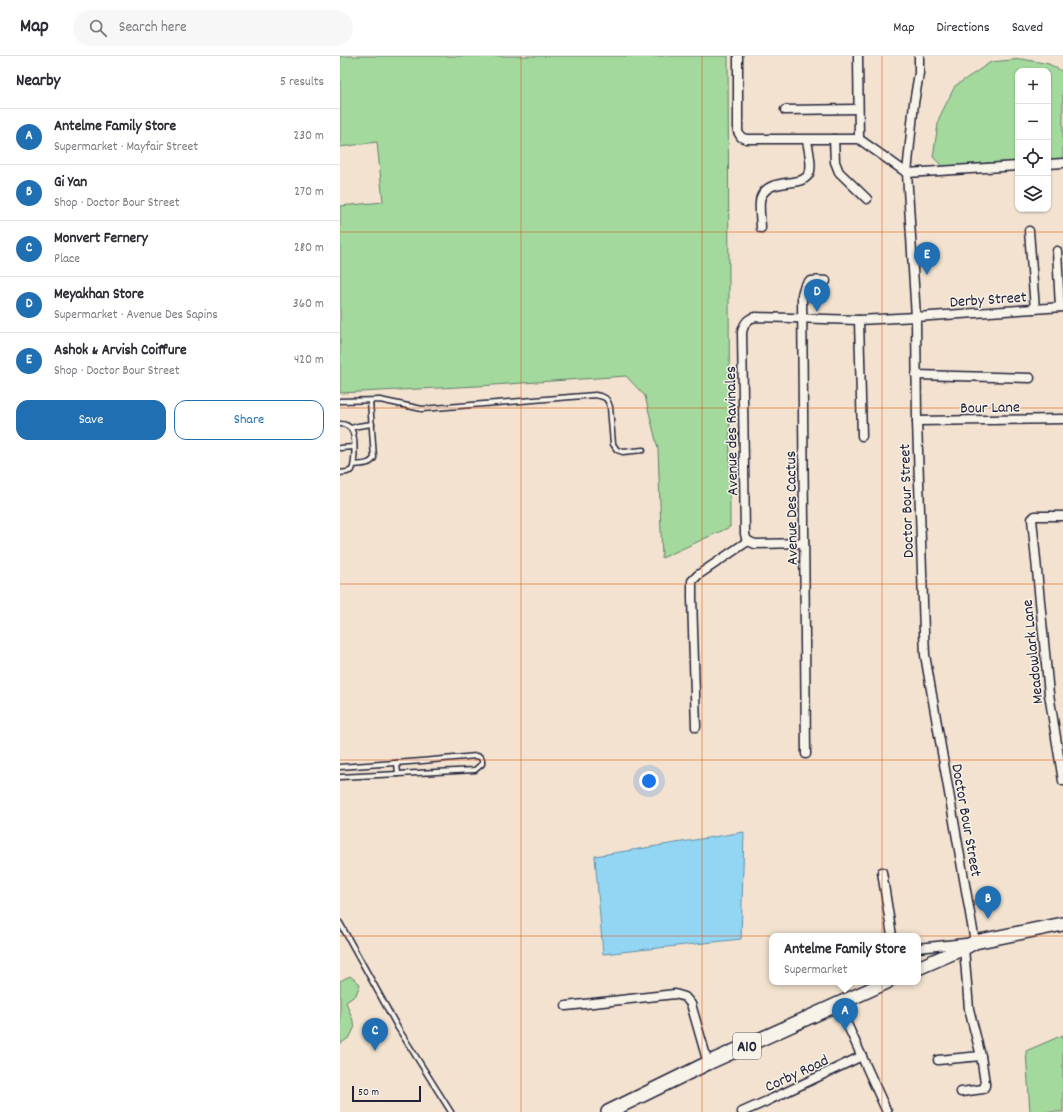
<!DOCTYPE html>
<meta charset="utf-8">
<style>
body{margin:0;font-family:Dekko,sans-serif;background:#f7f7f7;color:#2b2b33}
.controls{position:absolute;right:12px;top:12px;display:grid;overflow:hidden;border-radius:8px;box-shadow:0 1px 3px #0004}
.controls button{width:36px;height:36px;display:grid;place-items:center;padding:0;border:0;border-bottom:1px solid #e1e1e2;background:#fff;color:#2b2b33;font:20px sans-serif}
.scale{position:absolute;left:12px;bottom:10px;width:69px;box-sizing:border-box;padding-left:4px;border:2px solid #22223b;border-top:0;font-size:11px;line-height:14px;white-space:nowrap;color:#22223b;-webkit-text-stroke:3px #f7f3e8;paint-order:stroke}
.you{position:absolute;left:309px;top:725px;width:14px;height:14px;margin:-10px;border:3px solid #fff;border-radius:50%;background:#1a73e8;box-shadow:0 0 0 6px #1a73e833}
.badge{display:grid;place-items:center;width:26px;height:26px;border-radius:50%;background:#1f6fb2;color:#fff;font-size:13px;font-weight:700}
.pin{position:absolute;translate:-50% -33px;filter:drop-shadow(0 1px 2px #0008)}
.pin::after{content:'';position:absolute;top:21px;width:14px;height:12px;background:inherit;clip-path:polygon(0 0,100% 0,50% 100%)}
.popup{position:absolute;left:429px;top:877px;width:152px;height:52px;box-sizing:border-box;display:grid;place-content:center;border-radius:8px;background:#fff;filter:drop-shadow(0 1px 3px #0005);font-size:13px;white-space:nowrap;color:#7c7c81}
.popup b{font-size:15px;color:#2b2b33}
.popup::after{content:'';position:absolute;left:50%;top:100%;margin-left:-8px;border:8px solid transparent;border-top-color:#fff}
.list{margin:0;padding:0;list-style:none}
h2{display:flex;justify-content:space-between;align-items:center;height:52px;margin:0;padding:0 16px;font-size:17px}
h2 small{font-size:13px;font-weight:400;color:#7c7c81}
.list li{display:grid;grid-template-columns:26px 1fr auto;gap:12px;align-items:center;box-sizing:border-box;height:56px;padding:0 16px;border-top:1px solid #e1e1e2}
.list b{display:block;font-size:15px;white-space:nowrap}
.list p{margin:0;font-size:13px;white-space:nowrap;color:#7c7c81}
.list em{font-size:13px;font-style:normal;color:#7c7c81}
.actions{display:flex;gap:8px;padding:12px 16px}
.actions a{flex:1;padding:9px 0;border:1px solid #1f6fb2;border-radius:12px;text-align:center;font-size:14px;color:#1f6fb2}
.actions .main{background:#1f6fb2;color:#fff}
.icon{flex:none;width:22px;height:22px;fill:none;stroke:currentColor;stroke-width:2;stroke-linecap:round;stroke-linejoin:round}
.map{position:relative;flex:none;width:723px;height:1056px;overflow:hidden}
header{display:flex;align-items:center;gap:24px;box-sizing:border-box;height:56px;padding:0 20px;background:#fff;border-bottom:1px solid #e1e1e2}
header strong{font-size:19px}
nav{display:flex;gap:22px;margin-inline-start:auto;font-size:14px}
.search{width:280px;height:36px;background:#f7f7f7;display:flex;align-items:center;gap:10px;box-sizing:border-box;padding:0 14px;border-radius:22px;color:#7c7c81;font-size:15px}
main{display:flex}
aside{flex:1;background:#fff}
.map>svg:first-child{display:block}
.green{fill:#a3d99c;stroke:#627e6c}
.water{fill:#92d6f3;stroke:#658ea9}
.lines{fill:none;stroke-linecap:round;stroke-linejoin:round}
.lane-casing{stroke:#22223b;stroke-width:7}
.street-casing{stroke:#22223b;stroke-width:11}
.primary-casing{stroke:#22223b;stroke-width:16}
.lane{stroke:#f7f3e8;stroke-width:4}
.street{stroke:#f7f3e8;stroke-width:8}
.primary{stroke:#f7f3e8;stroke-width:13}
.grid{fill:none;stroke:#de560e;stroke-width:1;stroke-opacity:0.55}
.labels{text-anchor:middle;stroke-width:3;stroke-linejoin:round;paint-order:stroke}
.shield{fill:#f7f3e8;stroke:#62616f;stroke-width:1}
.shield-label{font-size:15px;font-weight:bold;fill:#22223b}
.street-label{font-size:16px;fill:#22223b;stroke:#f7f3e8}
</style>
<header>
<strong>Map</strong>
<div class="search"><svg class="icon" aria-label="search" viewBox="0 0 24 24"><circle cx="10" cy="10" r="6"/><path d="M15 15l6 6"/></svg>Search here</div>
<nav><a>Map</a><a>Directions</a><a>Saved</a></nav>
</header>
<main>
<aside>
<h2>Nearby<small>5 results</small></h2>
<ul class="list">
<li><span class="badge">A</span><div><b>Antelme Family Store</b><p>Supermarket · Mayfair Street</p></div><em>230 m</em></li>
<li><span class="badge">B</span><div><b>Gi Yan</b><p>Shop · Doctor Bour Street</p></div><em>270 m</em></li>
<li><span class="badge">C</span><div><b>Monvert Fernery</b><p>Place</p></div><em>280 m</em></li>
<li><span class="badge">D</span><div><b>Meyakhan Store</b><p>Supermarket · Avenue Des Sapins</p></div><em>360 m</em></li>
<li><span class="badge">E</span><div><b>Ashok &amp; Arvish Coiffure</b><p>Shop · Doctor Bour Street</p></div><em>420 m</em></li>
</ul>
<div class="actions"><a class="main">Save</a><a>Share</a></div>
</aside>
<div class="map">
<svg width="723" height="1056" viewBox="0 0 723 1056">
<rect width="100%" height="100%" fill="#f2e2cf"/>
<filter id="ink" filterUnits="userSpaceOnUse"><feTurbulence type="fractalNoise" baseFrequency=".025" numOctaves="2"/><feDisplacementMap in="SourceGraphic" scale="8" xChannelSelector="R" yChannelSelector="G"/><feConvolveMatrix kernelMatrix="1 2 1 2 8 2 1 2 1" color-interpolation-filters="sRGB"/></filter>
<g filter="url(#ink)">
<g class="green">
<path d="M0,0H388L390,471L322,502L318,393L305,340L286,320L138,330L0,337V150L43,146L37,86L0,91Z"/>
<path d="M682,3L709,8L723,16V108L708,111V15H678V111L647,107L618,115L604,112L593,101L599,62L615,30L651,6Z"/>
<path d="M10,920L20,928L16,939L6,946L15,970L10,981L0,988V925Z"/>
<path d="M723,979V1056H690L686,995Z"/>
</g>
<path class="water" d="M404,776L401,883L263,898L255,800Z"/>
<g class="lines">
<defs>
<g id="lane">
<path d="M0,345L40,344L82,353L255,339C265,341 267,341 270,351L273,388L277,394L283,396L303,394"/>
<path d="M0,368C5,368 8,369 11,373C16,379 15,406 12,414L7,416L0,417"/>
<path d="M11,372L18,370L32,368"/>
<path d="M0,392L14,391"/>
<path d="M14,409C22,408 30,409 34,402L30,345"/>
<path d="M57,707L58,718"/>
<path d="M0,711L82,705L136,700L140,701L142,704V708L135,714L0,721"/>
<path d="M0,867L58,972L111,1056"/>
</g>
<g id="street">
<path d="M398,0V76L401,81L406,83H519L567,117L678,110"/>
<path d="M518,0L519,83"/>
<path d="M445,54L518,53"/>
<path d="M494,83L495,106L499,116L527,143"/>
<path d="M708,108L723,107"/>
<path d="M421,172C421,164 418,148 421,141C430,119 465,134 470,115C472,105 468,93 467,84"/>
<path d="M689,175L695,253"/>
<path d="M717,195L720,251"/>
<path d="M519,264L522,380"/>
<path d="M576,319L690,322"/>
<path d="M577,365L723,363"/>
<path d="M723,460H695L692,463L709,638L723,725"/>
<path d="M408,485L406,482L405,478L402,276C404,268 407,262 416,261L519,264L576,261L723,251"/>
<path d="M408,485L415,488L464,487"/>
<path d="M356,671L352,541V525L358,519L408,485"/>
<path d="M466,698L462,239C465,222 472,224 486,225"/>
<path d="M542,816L552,880"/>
<path d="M578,892L635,886L585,599L584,576L577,365L576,261L567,117L574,47L579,17V0"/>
<path d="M498,948L547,1056"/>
<path d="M226,950L335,938L345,941L351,948L368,1007"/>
<path d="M598,1004L641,1000"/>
<path d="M621,1036L643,1033L645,1030V1027L641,1000L629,953L624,892"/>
<path d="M402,1056L427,1045L522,1000"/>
</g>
<g id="primary">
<path d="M578,912L624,892L635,886L723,868"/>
<path d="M268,1056L368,1007L547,926"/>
</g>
</defs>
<use href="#lane" class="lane-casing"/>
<use href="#street" class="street-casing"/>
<use href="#primary" class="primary-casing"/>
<use href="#lane" class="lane"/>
<use href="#street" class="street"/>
<use href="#primary" class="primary"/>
</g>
</g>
<path class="grid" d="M181,0V1056M362,0V1056M542,0V1056M0,176H723M0,352H723M0,528H723M0,704H723M0,880H723"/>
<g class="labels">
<rect class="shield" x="393" y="977" width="28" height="26" rx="3"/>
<g class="shield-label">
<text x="407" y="995">A10</text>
</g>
<g class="street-label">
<text transform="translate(648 242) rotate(-4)" y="6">Derby Street</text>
<text transform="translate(650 350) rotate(-1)" y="6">Bour Lane</text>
<text transform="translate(390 375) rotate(-91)" y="6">Avenue des Ravinales</text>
<text transform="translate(565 445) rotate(-92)" y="6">Doctor Bour Street</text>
<text transform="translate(450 452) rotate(-91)" y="6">Avenue Des Cactus</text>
<text transform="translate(691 596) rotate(-96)" y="6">Meadowlark Lane</text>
<text transform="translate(628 764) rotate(80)" y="6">Doctor Bour Street</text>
<text transform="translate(456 1016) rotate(-25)" y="6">Corby Road</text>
</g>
</g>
</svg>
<div class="controls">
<button>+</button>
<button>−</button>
<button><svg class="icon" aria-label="locate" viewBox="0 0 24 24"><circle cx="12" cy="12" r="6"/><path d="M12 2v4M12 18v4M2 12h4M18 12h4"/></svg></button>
<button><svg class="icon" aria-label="layers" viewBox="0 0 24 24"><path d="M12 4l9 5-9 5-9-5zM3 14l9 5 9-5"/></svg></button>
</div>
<div class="scale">50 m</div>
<div class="you"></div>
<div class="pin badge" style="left:505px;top:975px">A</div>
<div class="popup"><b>Antelme Family Store</b>Supermarket</div>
<div class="pin badge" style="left:648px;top:863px">B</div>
<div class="pin badge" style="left:35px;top:995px">C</div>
<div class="pin badge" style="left:477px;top:256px">D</div>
<div class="pin badge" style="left:587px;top:219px">E</div>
</div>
</main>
